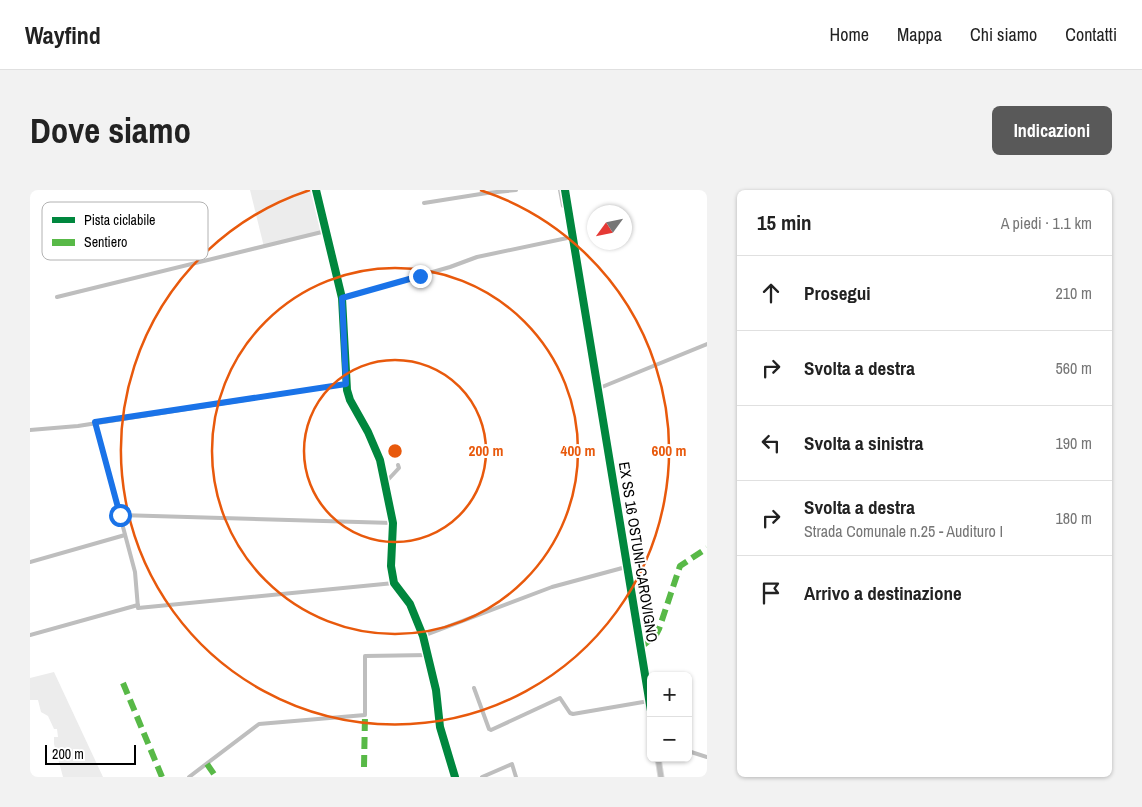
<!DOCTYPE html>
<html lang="it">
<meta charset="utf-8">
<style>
body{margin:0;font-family:"Archivo Narrow",sans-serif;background:#f2f2f2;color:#222}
.controls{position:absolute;right:15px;bottom:15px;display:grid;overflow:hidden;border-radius:8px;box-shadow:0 1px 4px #0004}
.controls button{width:45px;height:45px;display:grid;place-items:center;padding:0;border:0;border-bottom:1px solid #e0e0e0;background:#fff;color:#222;font:25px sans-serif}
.compass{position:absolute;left:557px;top:15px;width:45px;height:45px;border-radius:50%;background:#fff;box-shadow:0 1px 4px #0004;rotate:237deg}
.scale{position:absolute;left:15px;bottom:12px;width:91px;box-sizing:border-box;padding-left:5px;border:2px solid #000;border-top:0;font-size:14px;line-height:18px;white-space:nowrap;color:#000;-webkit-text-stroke:4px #fff;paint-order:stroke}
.stop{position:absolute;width:15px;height:15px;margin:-11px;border:4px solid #1a73e8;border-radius:50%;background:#fff}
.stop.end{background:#1a73e8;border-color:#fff;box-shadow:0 1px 5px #0008}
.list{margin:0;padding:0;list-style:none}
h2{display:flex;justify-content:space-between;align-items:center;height:65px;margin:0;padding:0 20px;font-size:21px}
h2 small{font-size:16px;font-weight:400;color:#767676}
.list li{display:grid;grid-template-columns:32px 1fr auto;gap:15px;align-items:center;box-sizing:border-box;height:75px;padding:0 20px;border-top:1px solid #e0e0e0}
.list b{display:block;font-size:19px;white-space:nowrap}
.list p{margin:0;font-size:16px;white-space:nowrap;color:#767676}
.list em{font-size:16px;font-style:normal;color:#767676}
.icon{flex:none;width:28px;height:28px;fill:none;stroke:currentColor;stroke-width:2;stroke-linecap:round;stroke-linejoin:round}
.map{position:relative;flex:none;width:677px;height:587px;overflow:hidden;border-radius:8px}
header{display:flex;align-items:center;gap:30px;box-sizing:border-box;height:70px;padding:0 25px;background:#fff;border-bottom:1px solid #e0e0e0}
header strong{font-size:24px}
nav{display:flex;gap:28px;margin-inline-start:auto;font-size:18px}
.intro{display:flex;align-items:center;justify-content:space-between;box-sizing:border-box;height:120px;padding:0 30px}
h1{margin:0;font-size:35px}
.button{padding:12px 22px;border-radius:8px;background:#595959;color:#fff;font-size:18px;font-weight:700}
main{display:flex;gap:30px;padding:0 30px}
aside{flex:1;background:#fff;border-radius:8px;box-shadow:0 1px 4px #0004}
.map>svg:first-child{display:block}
.green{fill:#ececec}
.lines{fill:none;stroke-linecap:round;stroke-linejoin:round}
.major-casing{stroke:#dbdbdb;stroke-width:7}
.minor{stroke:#bebebe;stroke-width:4}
.major{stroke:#bebebe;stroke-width:5}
.quiet{stroke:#58b947;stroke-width:6;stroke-dasharray:12 6;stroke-linecap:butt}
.cycleway-casing{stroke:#fff;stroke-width:11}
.cycleway{stroke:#00873e;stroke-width:8}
.route{stroke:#1a73e8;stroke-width:6}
.ring{fill:none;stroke:#e8590c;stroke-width:2.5}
.labels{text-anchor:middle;stroke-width:4;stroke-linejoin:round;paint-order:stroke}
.street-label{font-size:15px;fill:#000;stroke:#fff}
.key{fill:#fff;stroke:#b2b2b2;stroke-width:1}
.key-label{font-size:14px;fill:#000}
.centre{fill:#e8590c;stroke:#fff;stroke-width:2.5}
.ring-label{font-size:15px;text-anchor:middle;font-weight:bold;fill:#e8590c;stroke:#fff;stroke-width:4;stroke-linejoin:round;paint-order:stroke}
</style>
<header>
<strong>Wayfind</strong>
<nav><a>Home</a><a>Mappa</a><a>Chi siamo</a><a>Contatti</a></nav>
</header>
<div class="intro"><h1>Dove siamo</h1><a class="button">Indicazioni</a></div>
<main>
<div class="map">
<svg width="677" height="587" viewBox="0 0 677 587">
<rect width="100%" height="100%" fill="#fff"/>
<g class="green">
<path d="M220,0H286L296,41L234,57Z"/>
<path d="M24,482L73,587H33L24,554V547H28L27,539H24L18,526L11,522L8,510H0V488Z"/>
</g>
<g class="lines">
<defs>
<g id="major">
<path d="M535,0L621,521"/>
<path d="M628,568L631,587"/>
</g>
</defs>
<use href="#major" class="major-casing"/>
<g class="minor">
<path d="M286,0L312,108L317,200L320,210L338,242L350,270L363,333L361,376L364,393L380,414L393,446L406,500L410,537L425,587"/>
<path d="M530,0L533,16L538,17"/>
<path d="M394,13L457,3L486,0"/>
<path d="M27,107L296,41"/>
<path d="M312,108L420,77L447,67L542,47"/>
<path d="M567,199L677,154"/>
<path d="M65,232L105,382L108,418L364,393"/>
<path d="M0,240L48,236L316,194"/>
<path d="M355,293L369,278L368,275"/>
<path d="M89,325L363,333"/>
<path d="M0,372L95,345"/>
<path d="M0,445L108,415"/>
<path d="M393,446L522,397L596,377"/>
<path d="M444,498L459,539L461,540L530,508L540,523L543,524L619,511"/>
<path d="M658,561L677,567"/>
<path d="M159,587L229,534L335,525V466L399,465"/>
<path d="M452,587L482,574L486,587"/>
</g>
<use href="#major" class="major"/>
<g class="quiet">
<path d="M67,31L69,42L71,44L82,38"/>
<path d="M610,458L626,445L629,439L650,376L677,358"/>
<path d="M93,493L132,587"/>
<path d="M177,574L186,587"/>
<path d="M334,577L335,525"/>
</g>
<defs>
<g id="cycleway">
<path d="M286,0L312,108L317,200L320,210L338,242L350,270L363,333L361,376L364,393L380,414L393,446L406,500L410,537L425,587"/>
<path d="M535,0L621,521"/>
</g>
</defs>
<use href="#cycleway" class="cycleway-casing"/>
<use href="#cycleway" class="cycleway"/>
</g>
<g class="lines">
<path class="route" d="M90,325L65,232L316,194L312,108L390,86"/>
</g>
<g class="ring">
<circle cx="365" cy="261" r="91"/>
<circle cx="365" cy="261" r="183"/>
<path d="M450 0A274 274 0 1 1 280 0"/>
</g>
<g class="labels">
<g class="street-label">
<text transform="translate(608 362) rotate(81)" y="5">EX SS 16 OSTUNI-CAROVIGNO</text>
</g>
</g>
<rect x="12" y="12" width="166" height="58" rx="8" class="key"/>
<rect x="22" y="27" width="23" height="6" fill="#00873e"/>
<rect x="22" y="49" width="23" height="7" fill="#58b947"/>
<g class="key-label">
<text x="54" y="35">Pista ciclabile</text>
<text x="54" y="57">Sentiero</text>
</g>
<circle cx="365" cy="261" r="8" class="centre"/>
<g class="ring-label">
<text x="456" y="266">200 m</text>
<text x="548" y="266">400 m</text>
<text x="639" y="266">600 m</text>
</g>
</svg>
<div class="controls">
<button>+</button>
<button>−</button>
</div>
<svg class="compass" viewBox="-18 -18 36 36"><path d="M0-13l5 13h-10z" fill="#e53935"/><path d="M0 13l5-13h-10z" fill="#767676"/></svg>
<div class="scale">200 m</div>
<div class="stop" style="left:90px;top:325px"></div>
<div class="stop end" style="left:390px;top:86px"></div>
</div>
<aside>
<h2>15 min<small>A piedi · 1.1 km</small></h2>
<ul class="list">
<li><svg class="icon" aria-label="ahead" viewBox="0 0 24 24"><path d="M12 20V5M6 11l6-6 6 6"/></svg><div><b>Prosegui</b></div><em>210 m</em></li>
<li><svg class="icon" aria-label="right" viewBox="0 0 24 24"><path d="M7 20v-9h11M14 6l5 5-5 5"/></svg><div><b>Svolta a destra</b></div><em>560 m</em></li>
<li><svg class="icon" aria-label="left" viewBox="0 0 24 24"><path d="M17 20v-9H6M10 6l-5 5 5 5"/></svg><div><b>Svolta a sinistra</b></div><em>190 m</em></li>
<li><svg class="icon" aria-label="right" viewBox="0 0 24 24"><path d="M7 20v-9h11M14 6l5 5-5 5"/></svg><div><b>Svolta a destra</b><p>Strada Comunale n.25 - Audituro I</p></div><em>180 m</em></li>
<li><svg class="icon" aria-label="arrive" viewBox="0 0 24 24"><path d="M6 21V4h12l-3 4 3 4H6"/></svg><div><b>Arrivo a destinazione</b></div></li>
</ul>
</aside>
</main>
